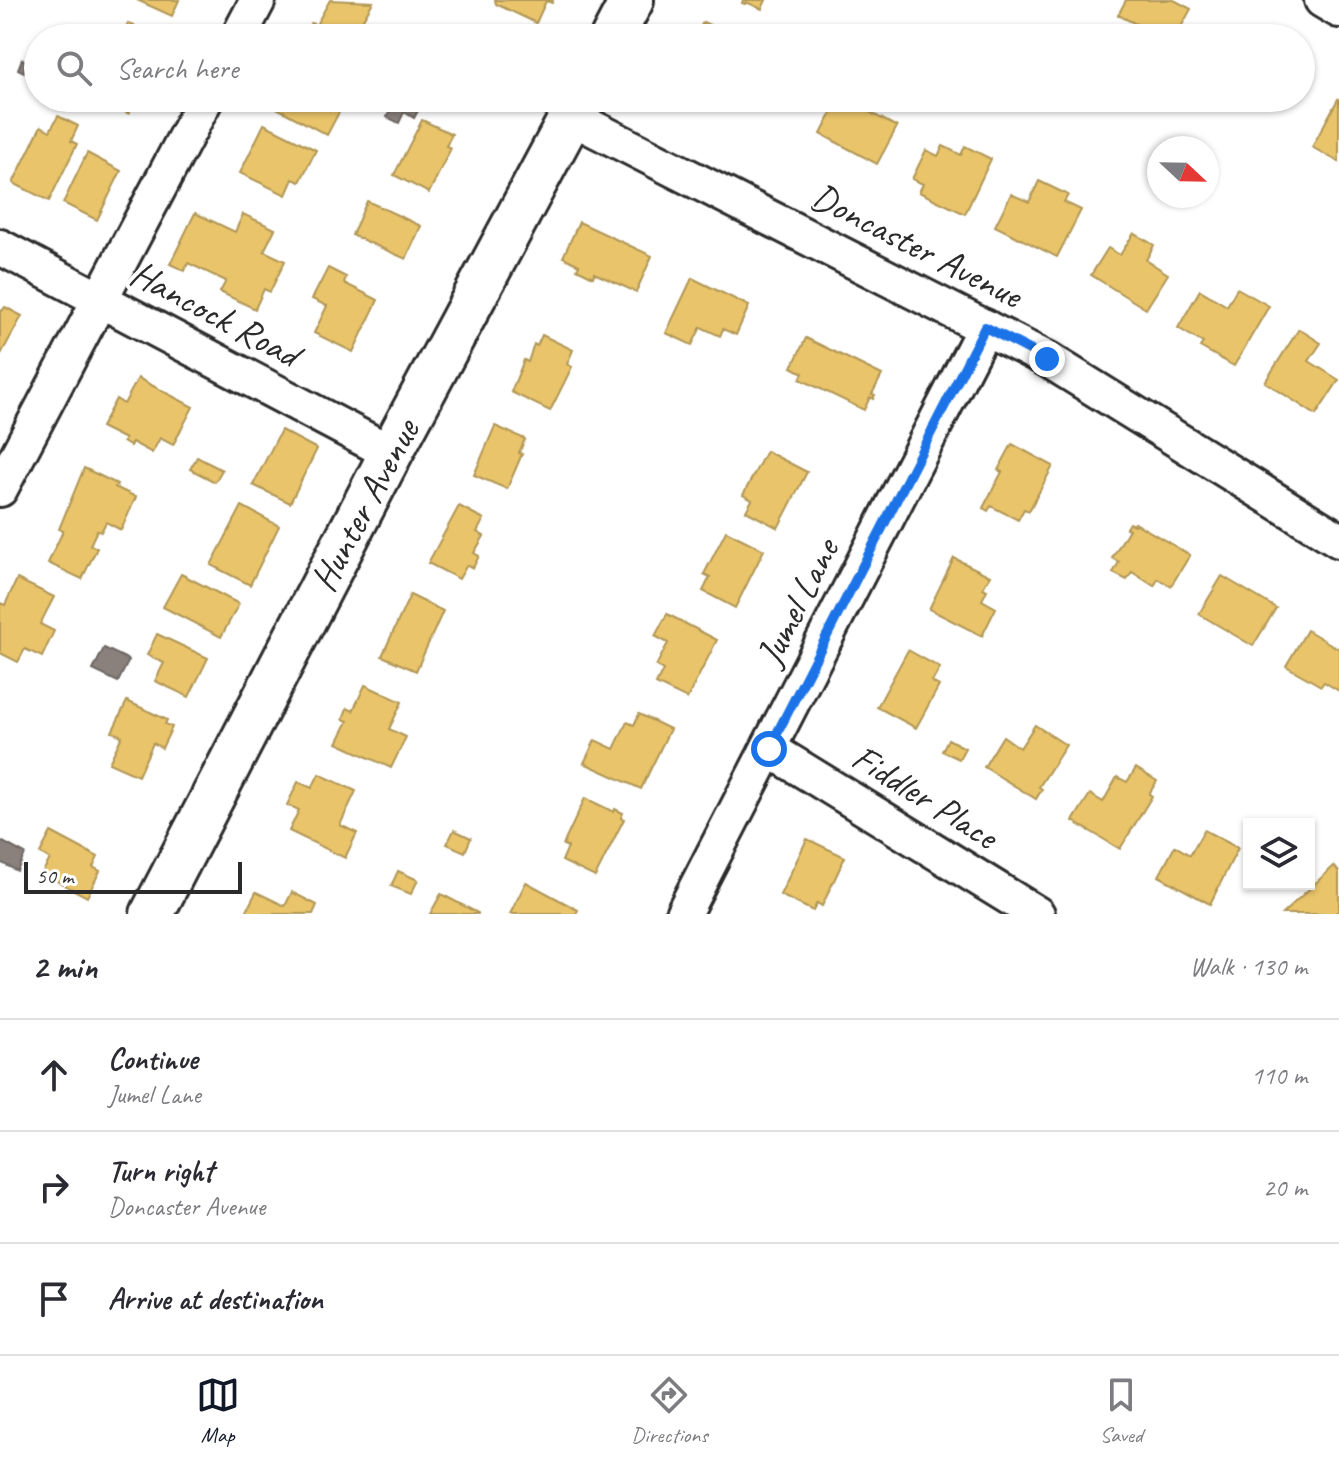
<!DOCTYPE html>
<meta charset="utf-8">
<style>
body{margin:0;font-family:Caveat,sans-serif;background:#f2f2f3;color:#2b2b33}
.controls{position:absolute;right:24px;bottom:24px;display:grid;overflow:hidden;border-radius:0px;box-shadow:0 2px 6px #0004}
.controls button{width:72px;height:72px;display:grid;place-items:center;padding:0;border:0;border-bottom:2px solid #e1e1e2;background:#fff;color:#2b2b33;font:40px sans-serif}
.compass{position:absolute;left:1147px;top:136px;width:72px;height:72px;border-radius:50%;background:#fff;box-shadow:0 2px 6px #0004;rotate:112deg}
.scale{position:absolute;left:24px;bottom:20px;width:218px;box-sizing:border-box;padding-left:8px;border:4px solid #2b2b2b;border-top:0;font-size:22px;line-height:28px;white-space:nowrap;color:#2b2b2b;-webkit-text-stroke:6px #fff;paint-order:stroke}
.stop{position:absolute;width:24px;height:24px;margin:-18px;border:6px solid #1a73e8;border-radius:50%;background:#fff}
.stop.end{background:#1a73e8;border-color:#fff;box-shadow:0 2px 8px #0008}
.list{margin:0;padding:0;list-style:none}
h2{display:flex;justify-content:space-between;align-items:center;height:104px;margin:0;padding:0 32px;font-size:34px}
h2 small{font-size:26px;font-weight:400;color:#7c7c81}
.list li{display:grid;grid-template-columns:52px 1fr auto;gap:24px;align-items:center;box-sizing:border-box;height:112px;padding:0 32px;border-top:2px solid #e1e1e2}
.list b{display:block;font-size:30px;white-space:nowrap}
.list p{margin:0;font-size:26px;white-space:nowrap;color:#7c7c81}
.list em{font-size:26px;font-style:normal;color:#7c7c81}
.icon{flex:none;width:44px;height:44px;fill:none;stroke:currentColor;stroke-width:2;stroke-linecap:round;stroke-linejoin:round}
.map{position:relative;flex:none;width:1339px;height:914px;overflow:hidden}
.search{position:absolute;background:#fff;box-shadow:0 2px 6px #0004;left:24px;right:24px;top:24px;height:88px;display:flex;align-items:center;gap:20px;box-sizing:border-box;padding:0 28px;border-radius:44px;color:#7c7c81;font-size:30px}
.sheet{height:440px;background:#fff}
nav{display:flex;justify-content:space-around;align-items:center;box-sizing:border-box;height:112px;border-top:2px solid #e1e1e2;background:#fff;font-size:22px;color:#7c7c81}
nav a{display:grid;justify-items:center;gap:4px}
nav .on{color:#111827}
.map>svg:first-child{display:block}
.homes{fill:#e9c46a;stroke:#b09657;stroke-width:2}
.industry{fill:#8a817c;stroke:#6e6764;stroke-width:2}
.lines{fill:none;stroke-linecap:round;stroke-linejoin:round}
.minor-casing{stroke:#2b2b2b;stroke-width:40}
.tertiary-casing{stroke:#2b2b2b;stroke-width:48}
.minor{stroke:#fff;stroke-width:34}
.tertiary{stroke:#fff;stroke-width:42}
.route{stroke:#1a73e8;stroke-width:10}
.labels{text-anchor:middle;stroke-width:8;stroke-linejoin:round;paint-order:stroke}
.street-label{font-size:38px;fill:#2b2b2b;stroke:#fff}
</style>
<div class="map">
<svg width="1339" height="914" viewBox="0 0 1339 914">
<rect width="100%" height="100%" fill="#fff"/>
<filter id="ink" filterUnits="userSpaceOnUse"><feTurbulence type="fractalNoise" baseFrequency=".0125" numOctaves="2"/><feDisplacementMap in="SourceGraphic" scale="16" xChannelSelector="R" yChannelSelector="G"/><feConvolveMatrix kernelMatrix="1 2 1 2 8 2 1 2 1" color-interpolation-filters="sRGB"/></filter>
<g filter="url(#ink)">
<g class="homes">
<path d="M137,0H179L172,16Z"/>
<path d="M330,0L373,2L362,21L376,29L371,38H302L311,23L316,25Z"/>
<path d="M495,0H553L552,3L546,1L536,23L496,4Z"/>
<path d="M743,0H766L762,9L746,2L745,4L742,3Z"/>
<path d="M1126,0H1174L1191,9L1175,38H1139L1135,36L1140,26L1118,15Z"/>
<path d="M703,22L738,38H695Z"/>
<path d="M128,23L160,38H121Z"/>
<path d="M458,26L482,38H452Z"/>
<path d="M124,98H137L129,114L119,109Z"/>
<path d="M277,98H345V101L327,135L273,106Z"/>
<path d="M1338,99L1339,100V162L1312,147Z"/>
<path d="M851,102L897,127L877,164L821,134L837,103L847,109Z"/>
<path d="M58,116L78,126L71,141L77,144L49,201L13,183L41,126L50,131Z"/>
<path d="M422,120L452,134L446,146L451,148L429,193L394,175Z"/>
<path d="M264,124L316,150L300,182L293,179L286,195L240,173Z"/>
<path d="M943,146L961,155L965,146L991,159L965,214L919,192L923,184L912,179L926,150L938,156Z"/>
<path d="M87,153L121,171L97,220L63,203Z"/>
<path d="M1039,181L1068,195L1064,202L1081,210L1057,257L995,226L1011,194L1029,202Z"/>
<path d="M367,201L421,226L406,259L352,235Z"/>
<path d="M195,213L235,232L243,214L275,229L264,251L285,261L270,292L264,289L255,309L220,292L226,281L188,263L185,271L170,264Z"/>
<path d="M579,222L652,256L636,292L594,273L593,277L577,269L579,265L563,257Z"/>
<path d="M1134,233L1154,245L1146,260L1168,274L1146,309L1091,275L1108,248L1120,255Z"/>
<path d="M328,268L346,277L344,283L378,300L353,352L314,333L327,306L312,299Z"/>
<path d="M692,278L749,306L736,335L723,329L720,336L701,327L692,345L666,333Z"/>
<path d="M1237,288L1269,306L1234,366L1200,347L1203,343L1178,328L1200,290L1227,306Z"/>
<path d="M5,307L22,316L0,356V310L2,311Z"/>
<path d="M1299,329L1321,343L1309,361L1339,380L1316,415L1265,382Z"/>
<path d="M542,335L573,350L567,364L572,367L550,411L511,392L524,360L528,362L534,344L537,346Z"/>
<path d="M806,338L882,375L872,394L875,395L873,399L870,397L864,410L800,379L803,373L792,367Z"/>
<path d="M138,378L193,407L173,445L160,438L152,453L132,442L130,446L123,442L125,439L101,427L116,399L124,404Z"/>
<path d="M495,426L525,439L519,453L522,454L507,489L474,475Z"/>
<path d="M281,430L317,449L290,503L253,485Z"/>
<path d="M1012,444L1053,466L1029,511L1024,509L1018,520L991,506L988,511L983,508L1002,472L998,470Z"/>
<path d="M766,451L807,472L778,528L746,511L752,500L743,495Z"/>
<path d="M197,457L222,470L215,482L190,469Z"/>
<path d="M84,468L117,484L115,487L136,497L121,530L106,522L101,532L97,530L90,545L97,548L82,579L48,563L63,531L59,529Z"/>
<path d="M242,506L279,526L250,585L211,565Z"/>
<path d="M459,506L484,519L477,532L484,536L474,553L479,556L473,568L467,565L459,579L428,563Z"/>
<path d="M1129,523L1134,525L1135,523L1190,555L1171,586L1158,579L1154,586L1132,572L1127,580L1113,573L1119,562L1112,558L1129,529L1126,528Z"/>
<path d="M726,531L764,550L735,608L703,591L710,577L704,574Z"/>
<path d="M954,558L990,576L983,588L987,590L982,600L996,608L982,636L929,609Z"/>
<path d="M181,574L239,604L221,637L163,607Z"/>
<path d="M1222,576L1276,608L1253,646L1199,614Z"/>
<path d="M17,579L54,597L40,624L54,631L42,657L25,649L18,662L0,653V603L5,605Z"/>
<path d="M410,595L443,611L416,671L382,656Z"/>
<path d="M667,614L717,640L687,699L656,684L663,670L656,666L668,643L655,636Z"/>
<path d="M1307,630L1339,649V691L1324,682L1321,686L1286,666Z"/>
<path d="M157,634L208,658L189,697L155,681L164,663L147,655Z"/>
<path d="M908,650L940,668L932,682L939,686L916,728L877,707Z"/>
<path d="M365,685L402,702L389,729L406,737L391,768L337,743L348,721L343,719L347,708L353,711Z"/>
<path d="M127,701L167,720L165,724L172,727L162,748L153,743L138,776L109,763L122,736L112,732Z"/>
<path d="M639,714L670,729L641,789L584,763L595,740L614,749L627,722L634,725Z"/>
<path d="M1035,725L1066,745L1039,787L1042,789L1036,799L984,767L1003,736L1020,748Z"/>
<path d="M948,739L965,748L959,759L942,751Z"/>
<path d="M1136,768L1157,781L1149,794L1152,796L1120,849L1073,821L1090,794L1103,802L1117,777L1127,782Z"/>
<path d="M319,774L356,791L340,825L357,833L345,858L289,831L299,810L287,805L298,782L312,788Z"/>
<path d="M585,798L614,812L615,809L623,813L621,818L624,819L595,877L562,861L568,847L563,845Z"/>
<path d="M454,830L471,838L465,852L447,844Z"/>
<path d="M1204,830L1238,848L1210,904L1159,876L1175,846L1190,855Z"/>
<path d="M51,832L98,857L93,867L100,871L87,897L42,873L50,859L40,853Z"/>
<path d="M807,839L845,857L822,906L817,903L813,911L780,895Z"/>
<path d="M1334,866L1339,872V910L1335,914H1282Z"/>
<path d="M398,871L418,880L411,894L391,886Z"/>
<path d="M526,882L578,910L576,914H510Z"/>
<path d="M256,892L285,906L292,892L317,905L313,914H245Z"/>
<path d="M441,894L478,913V914H430Z"/>
</g>
<g class="industry">
<path d="M36,50L38,51V79L18,69L22,59L30,63Z"/>
<path d="M390,98H425L414,118L404,112L399,123L387,117L392,107L387,104Z"/>
<path d="M104,648L129,660L118,682L93,670Z"/>
<path d="M1,841L25,854L17,871L0,862Z"/>
</g>
<g class="lines">
<defs>
<g id="minor">
<path d="M1322,0L1339,10"/>
<path d="M238,38L258,0"/>
<path d="M571,117L1047,359L1339,540"/>
<path d="M0,247L391,453"/>
<path d="M0,489L206,98"/>
<path d="M769,749L1037,914"/>
<path d="M683,914L985,327"/>
</g>
<g id="tertiary">
<path d="M612,38L632,0"/>
<path d="M152,914L391,453L581,98"/>
</g>
</defs>
<use href="#minor" class="minor-casing"/>
<use href="#tertiary" class="tertiary-casing"/>
<use href="#minor" class="minor"/>
<use href="#tertiary" class="tertiary"/>
</g>
</g>
<g class="lines" filter="url(#ink)">
<path class="route" d="M769,749L985,327L1047,359"/>
</g>
<g class="labels">
<g class="street-label">
<text transform="translate(917 245) rotate(27)" y="13">Doncaster Avenue</text>
<text transform="translate(215 313) rotate(28)" y="13">Hancock Road</text>
<text transform="translate(364 505) rotate(-62)" y="13">Hunter Avenue</text>
<text transform="translate(797 602) rotate(-63)" y="13">Jumel Lane</text>
<text transform="translate(925 796) rotate(32)" y="13">Fiddler Place</text>
</g>
</g>
</svg>
<div class="controls">
<button><svg class="icon" aria-label="layers" viewBox="0 0 24 24"><path d="M12 4l9 5-9 5-9-5zM3 14l9 5 9-5"/></svg></button>
</div>
<svg class="compass" viewBox="-18 -18 36 36"><path d="M0-13l5 13h-10z" fill="#e53935"/><path d="M0 13l5-13h-10z" fill="#7c7c81"/></svg>
<div class="scale">50 m</div>
<div class="stop" style="left:769px;top:749px"></div>
<div class="stop end" style="left:1047px;top:359px"></div>
<div class="search"><svg class="icon" aria-label="search" viewBox="0 0 24 24"><circle cx="10" cy="10" r="6"/><path d="M15 15l6 6"/></svg>Search here</div>
</div>
<section class="sheet">
<h2>2 min<small>Walk · 130 m</small></h2>
<ul class="list">
<li><svg class="icon" aria-label="ahead" viewBox="0 0 24 24"><path d="M12 20V5M6 11l6-6 6 6"/></svg><div><b>Continue</b><p>Jumel Lane</p></div><em>110 m</em></li>
<li><svg class="icon" aria-label="right" viewBox="0 0 24 24"><path d="M7 20v-9h11M14 6l5 5-5 5"/></svg><div><b>Turn right</b><p>Doncaster Avenue</p></div><em>20 m</em></li>
<li><svg class="icon" aria-label="arrive" viewBox="0 0 24 24"><path d="M6 21V4h12l-3 4 3 4H6"/></svg><div><b>Arrive at destination</b></div></li>
</ul>
</section>
<nav>
<a class="on"><svg class="icon" aria-label="map" viewBox="0 0 24 24"><path d="M3 6l6-2 6 2 6-2v14l-6 2-6-2-6 2zM9 4v14M15 6v14"/></svg>Map</a>
<a><svg class="icon" aria-label="directions" viewBox="0 0 24 24"><path d="M12 3l9 9-9 9-9-9zM9 14v-3h6M13 9l2 2-2 2"/></svg>Directions</a>
<a><svg class="icon" aria-label="saved" viewBox="0 0 24 24"><path d="M7 4h10v16l-5-4-5 4z"/></svg>Saved</a>
</nav>
